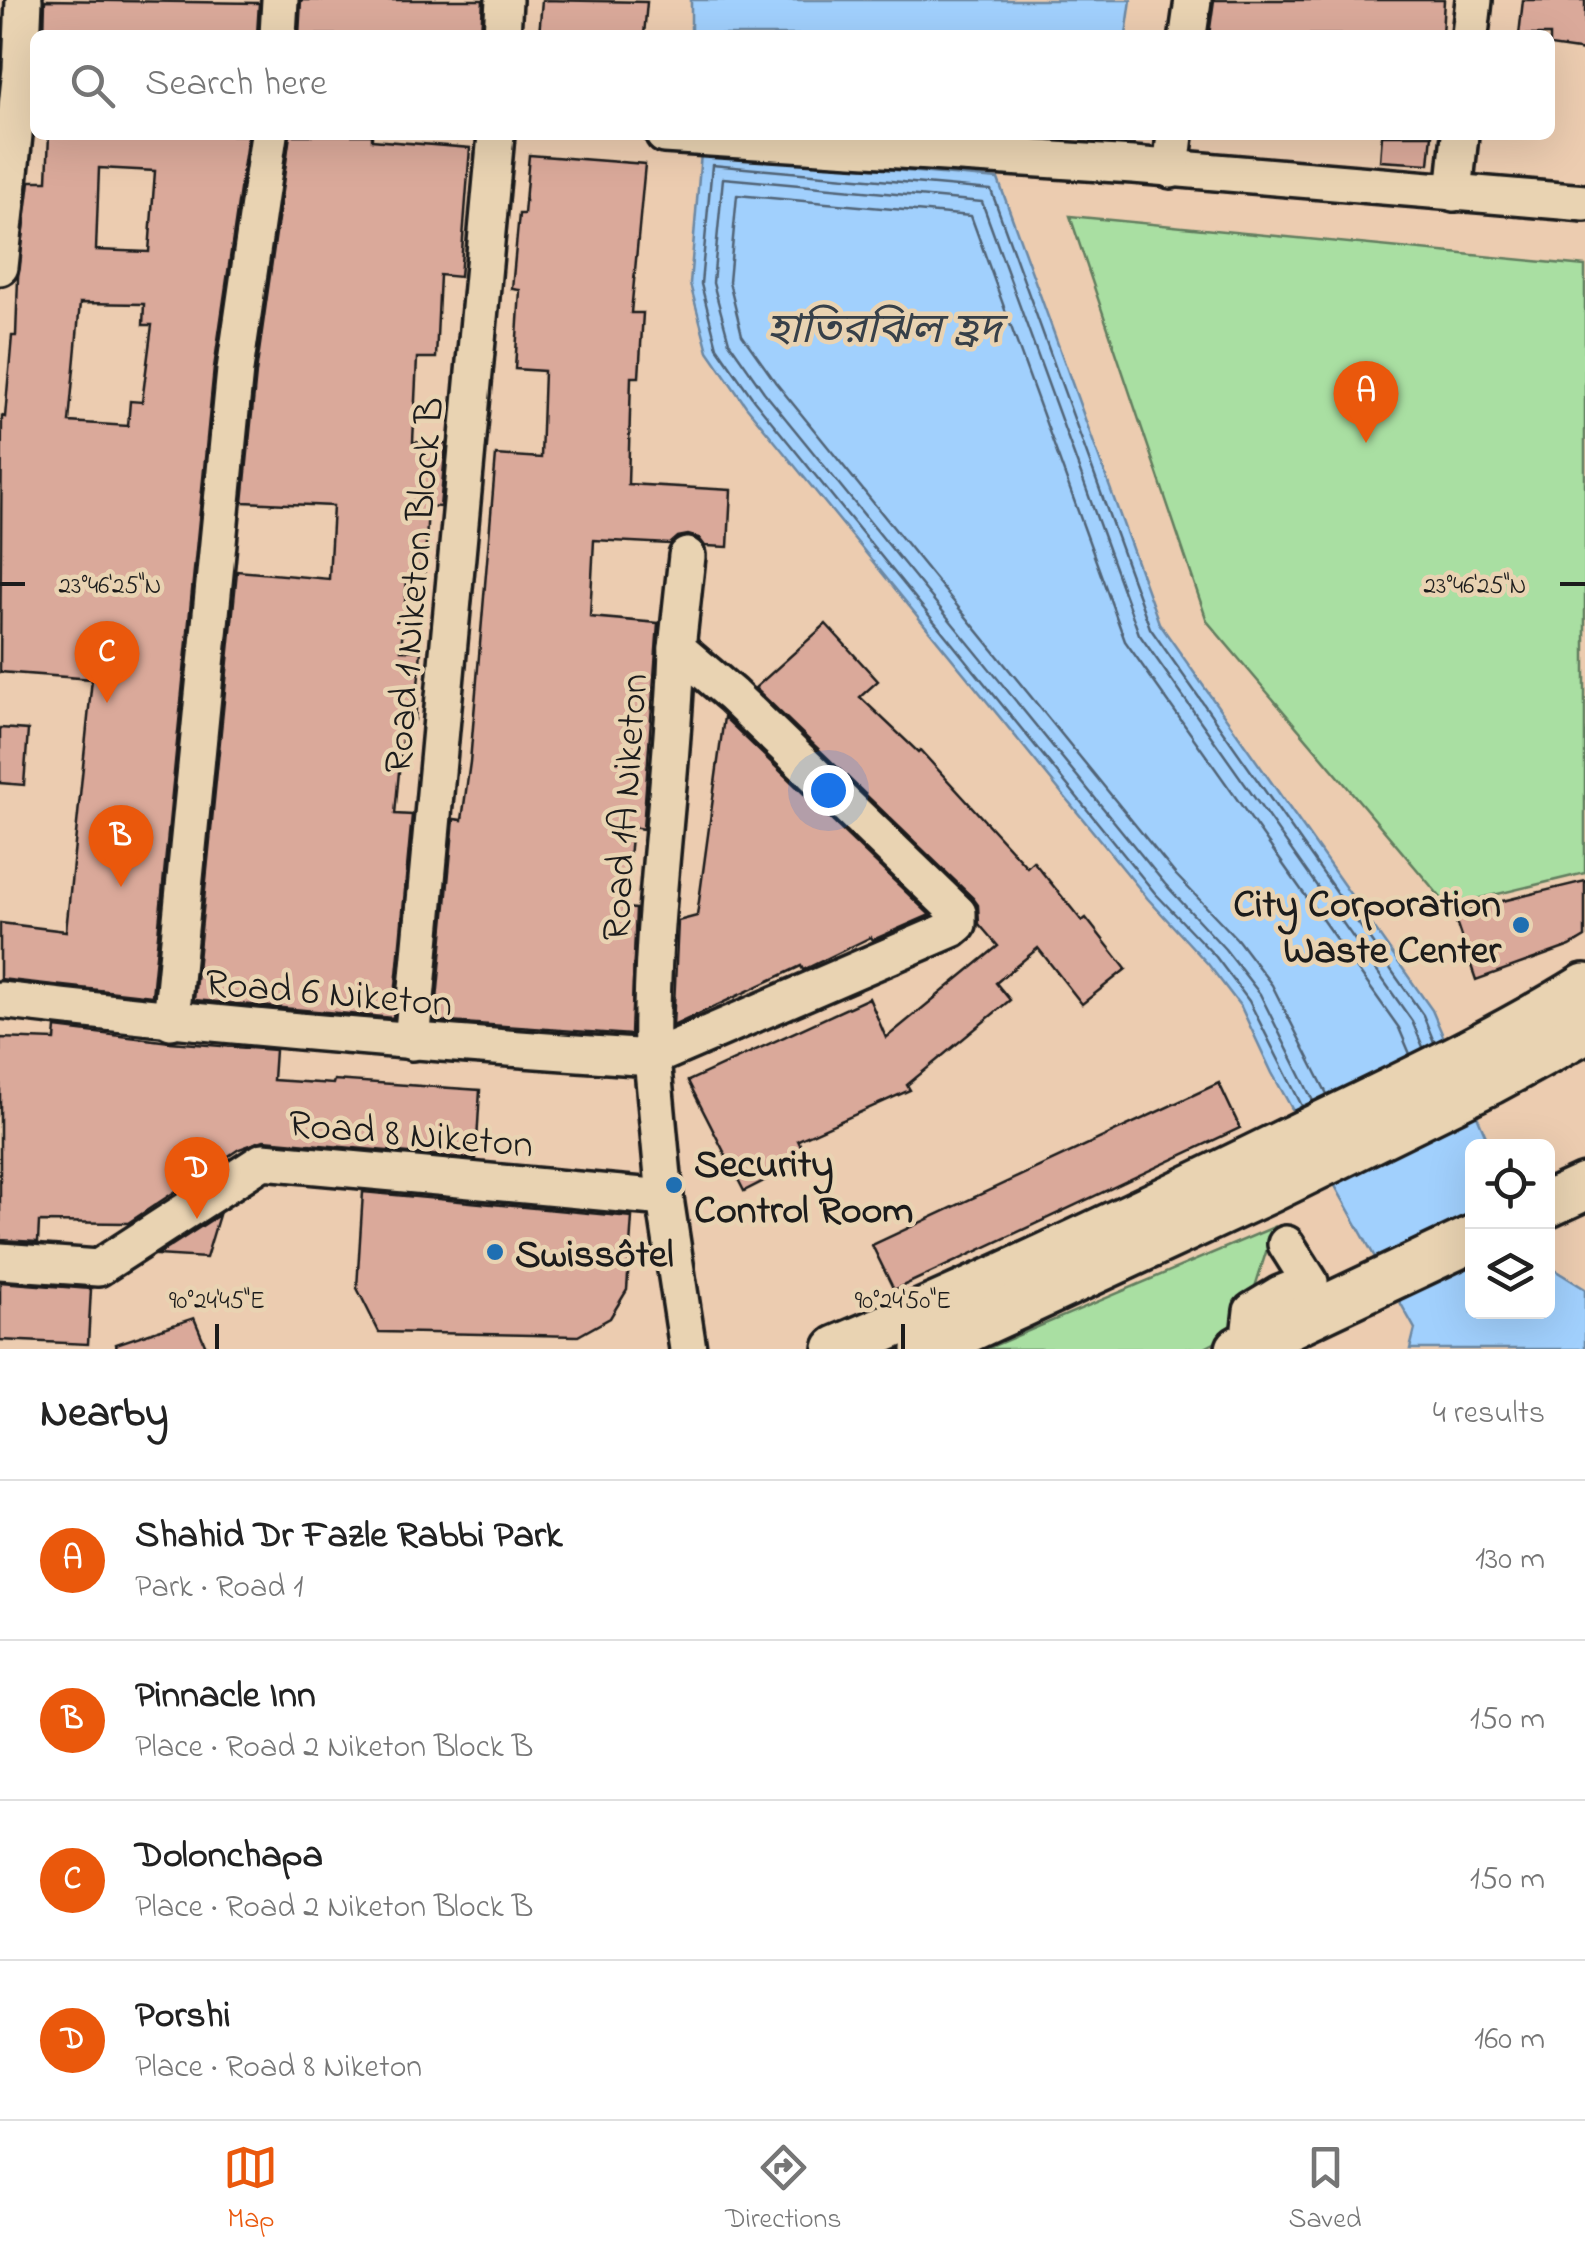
<!DOCTYPE html>
<meta charset="utf-8">
<style>
body{margin:0;font-family:"Indie Flower","Noto Sans Bengali",sans-serif;background:#f6f6f6;color:#222}
.controls{position:absolute;right:30px;bottom:30px;display:grid;overflow:hidden;border-radius:15px;box-shadow:0 10px 40px #0002}
.controls button{width:90px;height:90px;display:grid;place-items:center;padding:0;border:0;border-bottom:2px solid #e0e0e0;background:#fff;color:#222;font:50px sans-serif}
.you{position:absolute;left:828px;top:790px;width:35px;height:35px;margin:-25px;border:8px solid #fff;border-radius:50%;background:#1a73e8;box-shadow:0 0 0 15px #1a73e833}
.badge{display:grid;place-items:center;width:65px;height:65px;border-radius:50%;background:#ea580c;color:#fff;font-size:32px;font-weight:700}
.pin{position:absolute;translate:-50% -82px;filter:drop-shadow(0 2px 5px #0008)}
.pin::after{content:'';position:absolute;top:52px;width:35px;height:30px;background:inherit;clip-path:polygon(0 0,100% 0,50% 100%)}
.list{margin:0;padding:0;list-style:none}
h2{display:flex;justify-content:space-between;align-items:center;height:130px;margin:0;padding:0 40px;font-size:42px}
h2 small{font-size:32px;font-weight:400;color:#767676}
.list li{display:grid;grid-template-columns:65px 1fr auto;gap:30px;align-items:center;box-sizing:border-box;height:160px;padding:0 40px;border-top:2px solid #e0e0e0}
.list b{display:block;font-size:38px;white-space:nowrap}
.list p{margin:0;font-size:32px;white-space:nowrap;color:#767676}
.list em{font-size:32px;font-style:normal;color:#767676}
.icon{flex:none;width:55px;height:55px;fill:none;stroke:currentColor;stroke-width:2;stroke-linecap:round;stroke-linejoin:round}
.map{position:relative;flex:none;width:1585px;height:1349px;overflow:hidden}
.search{position:absolute;background:#fff;box-shadow:0 10px 40px #0002;left:30px;right:30px;top:30px;height:110px;display:flex;align-items:center;gap:25px;box-sizing:border-box;padding:0 35px;border-radius:15px;color:#767676;font-size:38px}
.sheet{height:770px;background:#fff}
nav{display:flex;justify-content:space-around;align-items:center;box-sizing:border-box;height:140px;border-top:2px solid #e0e0e0;background:#fff;font-size:28px;color:#767676}
nav a{display:grid;justify-items:center;gap:5px}
nav .on{color:#ea580c}
.map>svg:first-child{display:block}
.green{fill:#a9dfa2;stroke:#627e5f;stroke-width:2.5}
.water{fill:#a1d0fd;stroke:#6c88a3;stroke-width:2.5}
.lines{fill:none;stroke-linecap:round;stroke-linejoin:round}
.shore{stroke:#516476;stroke-width:2.5}
.building{fill:#daa99a;stroke:#1c1c1c;stroke-width:2.5;fill-rule:evenodd}
.minor-casing{stroke:#1c1c1c;stroke-width:42}
.major-casing{stroke:#1c1c1c;stroke-width:52}
.minor{stroke:#e9d3b2;stroke-width:35}
.major{stroke:#e9d3b2;stroke-width:45}
.ticks{fill:none;stroke:#1c1c1c;stroke-width:4}
.poi-dot{fill:#1f6fb2;stroke:#e9d3b2;stroke-width:4}
.labels{text-anchor:middle;stroke-width:9;stroke-linejoin:round;paint-order:stroke}
.street-label{font-size:40px;fill:#1c1c1c;stroke:#e9d3b2}
.poi-label{font-size:40px;font-weight:bold;fill:#1c1c1c;stroke:#e9d3b2;text-anchor:start}
.water-label{font-size:42px;font-style:italic;fill:#374049;stroke:#e9d3b2}
.ticks-label{font-size:25px;text-anchor:middle;fill:#1c1c1c;stroke:#e9d3b2;stroke-width:9;stroke-linejoin:round;paint-order:stroke}
</style>
<div class="map">
<svg width="1585" height="1349" viewBox="0 0 1585 1349">
<rect width="100%" height="100%" fill="#ecccb0"/>
<filter id="ink" filterUnits="userSpaceOnUse"><feTurbulence type="fractalNoise" baseFrequency=".01" numOctaves="2"/><feDisplacementMap in="SourceGraphic" scale="20" xChannelSelector="R" yChannelSelector="G"/><feConvolveMatrix kernelMatrix="1 2 1 2 8 2 1 2 1" color-interpolation-filters="sRGB"/></filter>
<g filter="url(#ink)">
<g class="green">
<path d="M1070,216L1585,266V873L1448,906L1207,621Z"/>
<path d="M1274,1227L1242,1328L1203,1349H986Z"/>
</g>
<g class="water">
<path d="M691,0H1131L1126,35H691Z"/>
<path d="M701,153L998,179L1159,623L1432,1010L1490,1146H1472V1312H1548V1266L1585,1289V1349H1410L1415,1329L1272,1073L1241,1007L1208,964L1148,899L746,406L708,351L690,284Z"/>
</g>
<g class="lines">
<g class="shore">
<path d="M1327,1094L1272,985L1237,939L1176,875L776,383L742,335L729,282L737,195L971,216L1125,641L1399,1028L1410,1054"/>
<path d="M1313,1101L1260,994L1225,949L1165,884L764,392L729,342L713,283L723,178L982,202L1139,634L1412,1021L1423,1047"/>
<path d="M1302,1106L1249,1001L1216,957L1155,893L754,400L717,347L701,284L712,165L991,190L1150,628L1423,1015L1434,1042"/>
</g>
</g>
<g class="building">
<path d="M45,0L259,3L257,35H44Z"/>
<path d="M301,0H483L481,35H299Z"/>
<path d="M542,0L647,2L644,35H539Z"/>
<path d="M1214,0H1444L1442,35H1209Z"/>
<path d="M1523,0H1585V51L1550,46V35H1519Z"/>
<path d="M49,135H248L214,368L152,996L0,979V923L66,931L92,679L0,672L2,416L5,417L12,336H16L18,278L30,181H47ZM99,168L155,171L149,252L96,250ZM80,303L144,304L143,325H152L142,402L130,401L128,426L69,422Z"/>
<path d="M290,135H372V140L470,148L460,277L440,275L436,358H417L413,442L446,444L440,507L428,506L424,580L407,579L401,650L421,651L415,720L404,719L395,814L412,815L393,1018L194,1000L237,571L329,579L333,506L243,502L256,373Z"/>
<path d="M1382,135H1432L1429,164L1380,161Z"/>
<path d="M529,155L645,164L631,313H643L639,377H631L628,484L731,490L728,547L705,546L699,538L688,535L678,537L670,544L594,540L590,617L658,623L643,829L632,827L624,908L636,909L631,1035L435,1021L454,819L462,820L470,762L496,455L541,458L544,371L515,369L520,290L512,289L519,214H524Z"/>
<path d="M826,624L878,681L860,697L918,752L920,750L1027,867L1033,861L1082,921L1086,918L1126,969L1082,1004L1038,948L996,983L1010,1000L907,1085L910,1090L798,1140L807,1159L744,1191L688,1081L869,998L886,1038L998,946L979,924L978,905L973,898L755,688Z"/>
<path d="M724,717L930,915L873,940L871,937L803,970L801,966L673,1026L678,921L697,916Z"/>
<path d="M0,728L28,730L24,785L0,783Z"/>
<path d="M1585,881V937L1570,946L1476,980L1453,913Z"/>
<path d="M56,1028L170,1042L275,1050L273,1080L333,1084L334,1080L480,1090L476,1159L264,1140L239,1149L128,1223L39,1222L38,1242L0,1240V1038L55,1040Z"/>
<path d="M1219,1083L1240,1128L894,1290L872,1245Z"/>
<path d="M363,1192L632,1217L627,1290L610,1318L578,1336L379,1332L357,1288Z"/>
<path d="M219,1215L206,1258L157,1255Z"/>
<path d="M0,1282L91,1289L88,1344L0,1340Z"/>
<path d="M194,1318L207,1349H117L116,1344Z"/>
</g>
<g class="lines">
<defs>
<g id="minor">
<path d="M278,35L280,0"/>
<path d="M502,35L504,0"/>
<path d="M1188,35L1193,0"/>
<path d="M1470,35L1474,0"/>
<path d="M664,135L1133,165L1585,203"/>
<path d="M1171,170L1175,135"/>
<path d="M1454,193L1460,135"/>
<path d="M0,267L21,69L24,0"/>
<path d="M677,648L687,556"/>
<path d="M0,1000C217,1026 434,1044 652,1058C649,922 673,785 677,648L732,695L958,913V924L952,929L652,1058L665,1198L688,1349"/>
<path d="M171,1021L235,370L269,135"/>
<path d="M412,1042L496,135"/>
<path d="M0,1261L98,1268L263,1161L665,1198"/>
<path d="M1248,1345L1252,1311L1280,1294L1310,1282L1286,1244"/>
</g>
<g id="major">
<path d="M1548,1204L1585,1187"/>
<path d="M837,1349C992,1284 1143,1212 1294,1138C1392,1090 1492,1045 1585,987"/>
<path d="M925,1349L1269,1190L1491,1081L1585,1030"/>
<path d="M1239,1349L1472,1239"/>
</g>
</defs>
<use href="#minor" class="minor-casing"/>
<use href="#major" class="major-casing"/>
<use href="#minor" class="minor"/>
<use href="#major" class="major"/>
</g>
</g>
<path class="ticks" d="M0,584H25M1560,584H1585M217,1324V1349M903,1324V1349"/>
<g class="poi-dot">
<circle cx="1521" cy="925" r="10"/>
<circle cx="674" cy="1185" r="10"/>
<circle cx="495" cy="1252" r="10"/>
</g>
<g class="labels">
<g class="street-label">
<text transform="translate(412 585) rotate(-85)" y="14">Road 1 Niketon Block B</text>
<text transform="translate(623 807) rotate(-86)" y="14">Road 1A Niketon</text>
<text transform="translate(329 991) rotate(5)" y="14">Road 6 Niketon</text>
<text transform="translate(411 1132) rotate(5)" y="14">Road 8 Niketon</text>
</g>
<g class="poi-label">
<text x="1501" y="916" text-anchor="end">City Corporation<tspan x="1501" dy="46">Waste Center</tspan></text>
<text x="694" y="1176">Security<tspan x="694" dy="46">Control Room</tspan></text>
<text x="515" y="1266">Swissôtel</text>
</g>
<g class="water-label">
<text x="884" y="342">হাতিরঝিল হ্রদ</text>
</g>
</g>
<g class="ticks-label">
<text x="110" y="593">23°46'25"N</text>
<text x="1475" y="593">23°46'25"N</text>
<text x="217" y="1308">90°24'45"E</text>
<text x="903" y="1308">90°24'50"E</text>
</g>
</svg>
<div class="controls">
<button><svg class="icon" aria-label="locate" viewBox="0 0 24 24"><circle cx="12" cy="12" r="6"/><path d="M12 2v4M12 18v4M2 12h4M18 12h4"/></svg></button>
<button><svg class="icon" aria-label="layers" viewBox="0 0 24 24"><path d="M12 4l9 5-9 5-9-5zM3 14l9 5 9-5"/></svg></button>
</div>
<div class="you"></div>
<div class="pin badge" style="left:1366px;top:443px">A</div>
<div class="pin badge" style="left:121px;top:887px">B</div>
<div class="pin badge" style="left:107px;top:703px">C</div>
<div class="pin badge" style="left:197px;top:1219px">D</div>
<div class="search"><svg class="icon" aria-label="search" viewBox="0 0 24 24"><circle cx="10" cy="10" r="6"/><path d="M15 15l6 6"/></svg>Search here</div>
</div>
<section class="sheet">
<h2>Nearby<small>4 results</small></h2>
<ul class="list">
<li><span class="badge">A</span><div><b>Shahid Dr Fazle Rabbi Park</b><p>Park · Road 1</p></div><em>130 m</em></li>
<li><span class="badge">B</span><div><b>Pinnacle Inn</b><p>Place · Road 2 Niketon Block B</p></div><em>150 m</em></li>
<li><span class="badge">C</span><div><b>Dolonchapa</b><p>Place · Road 2 Niketon Block B</p></div><em>150 m</em></li>
<li><span class="badge">D</span><div><b>Porshi</b><p>Place · Road 8 Niketon</p></div><em>160 m</em></li>
</ul>
</section>
<nav>
<a class="on"><svg class="icon" aria-label="map" viewBox="0 0 24 24"><path d="M3 6l6-2 6 2 6-2v14l-6 2-6-2-6 2zM9 4v14M15 6v14"/></svg>Map</a>
<a><svg class="icon" aria-label="directions" viewBox="0 0 24 24"><path d="M12 3l9 9-9 9-9-9zM9 14v-3h6M13 9l2 2-2 2"/></svg>Directions</a>
<a><svg class="icon" aria-label="saved" viewBox="0 0 24 24"><path d="M7 4h10v16l-5-4-5 4z"/></svg>Saved</a>
</nav>
